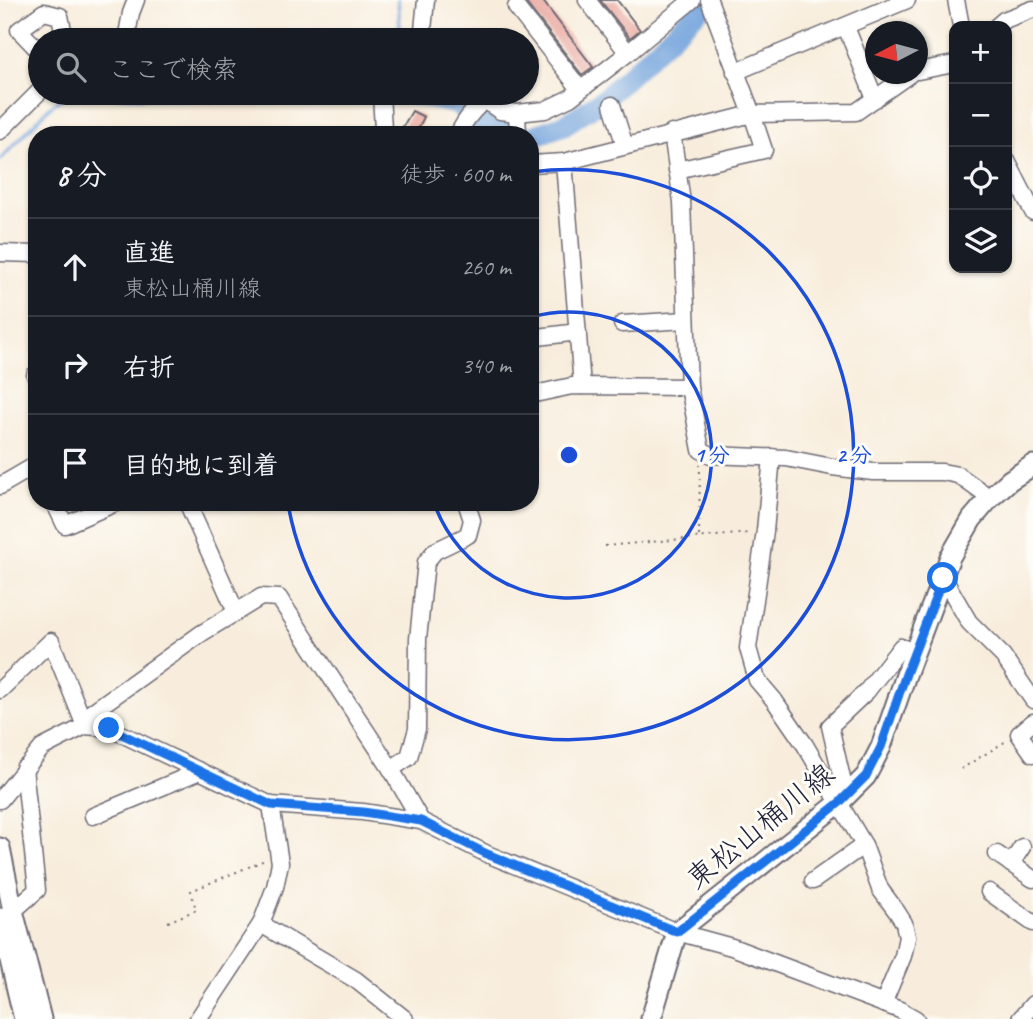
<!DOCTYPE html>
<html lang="ja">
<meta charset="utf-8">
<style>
body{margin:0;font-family:Caveat,"Klee One",sans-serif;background:#20242c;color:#f1f3f6}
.controls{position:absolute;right:21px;top:21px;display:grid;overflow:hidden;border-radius:14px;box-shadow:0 2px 5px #0004}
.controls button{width:63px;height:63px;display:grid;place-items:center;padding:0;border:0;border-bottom:2px solid #363941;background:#171b24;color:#f1f3f6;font:35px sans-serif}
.compass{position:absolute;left:865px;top:21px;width:63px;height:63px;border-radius:50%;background:#171b24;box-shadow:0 2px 5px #0004;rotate:264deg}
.stop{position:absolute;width:21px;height:21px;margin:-16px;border:5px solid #1a73e8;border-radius:50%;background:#fff}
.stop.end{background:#1a73e8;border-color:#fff;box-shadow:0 2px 7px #0008}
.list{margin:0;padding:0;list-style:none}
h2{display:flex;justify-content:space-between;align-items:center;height:91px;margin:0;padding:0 28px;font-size:30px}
h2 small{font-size:23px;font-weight:400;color:#9ea1a6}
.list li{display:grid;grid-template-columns:46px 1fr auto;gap:21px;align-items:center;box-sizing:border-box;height:98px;padding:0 28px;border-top:2px solid #363941}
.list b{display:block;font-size:26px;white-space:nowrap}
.list p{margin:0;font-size:23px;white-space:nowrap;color:#9ea1a6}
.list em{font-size:23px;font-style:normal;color:#9ea1a6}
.icon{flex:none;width:38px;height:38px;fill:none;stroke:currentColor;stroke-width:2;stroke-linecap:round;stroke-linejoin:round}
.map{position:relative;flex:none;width:1033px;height:1019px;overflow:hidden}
.search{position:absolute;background:#171b24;box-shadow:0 2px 5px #0004;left:28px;top:28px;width:511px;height:77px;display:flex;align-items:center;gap:18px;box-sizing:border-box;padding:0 24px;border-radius:38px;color:#9ea1a6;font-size:26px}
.panel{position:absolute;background:#171b24;box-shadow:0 2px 5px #0004;left:28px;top:126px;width:511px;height:385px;border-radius:28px}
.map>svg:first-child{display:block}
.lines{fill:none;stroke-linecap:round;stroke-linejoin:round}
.stream{stroke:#72a3dc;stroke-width:3.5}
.river{stroke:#72a3dc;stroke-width:21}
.building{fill:#eaaaa3}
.minor-casing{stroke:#6d6973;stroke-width:19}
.major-casing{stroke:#6d6973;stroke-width:23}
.path{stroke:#6d6973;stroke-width:2;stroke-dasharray:2 5;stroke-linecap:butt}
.minor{stroke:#fff;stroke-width:16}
.major{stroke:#fff;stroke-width:19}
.route{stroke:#1a73e8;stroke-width:9}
.ring{fill:none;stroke:#1d4ed8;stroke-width:3.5}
.labels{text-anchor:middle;stroke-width:6;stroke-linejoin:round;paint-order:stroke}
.street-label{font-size:30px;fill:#22223b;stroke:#fdfcf7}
.centre{fill:#1d4ed8;stroke:#fdfcf7;stroke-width:3.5}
.ring-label{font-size:21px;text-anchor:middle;font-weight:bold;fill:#1d4ed8;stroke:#fdfcf7;stroke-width:6;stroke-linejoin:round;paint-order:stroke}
</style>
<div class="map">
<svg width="1033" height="1019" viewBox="0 0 1033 1019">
<rect width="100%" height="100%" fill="#fdfcf7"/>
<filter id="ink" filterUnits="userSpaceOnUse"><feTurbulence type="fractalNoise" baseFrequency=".0143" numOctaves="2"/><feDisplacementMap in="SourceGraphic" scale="14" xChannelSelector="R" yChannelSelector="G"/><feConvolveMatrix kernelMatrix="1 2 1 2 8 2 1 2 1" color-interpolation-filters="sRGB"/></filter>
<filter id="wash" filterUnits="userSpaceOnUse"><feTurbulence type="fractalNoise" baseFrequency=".00686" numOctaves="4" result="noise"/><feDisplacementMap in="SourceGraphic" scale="28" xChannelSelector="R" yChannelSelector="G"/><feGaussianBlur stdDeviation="1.57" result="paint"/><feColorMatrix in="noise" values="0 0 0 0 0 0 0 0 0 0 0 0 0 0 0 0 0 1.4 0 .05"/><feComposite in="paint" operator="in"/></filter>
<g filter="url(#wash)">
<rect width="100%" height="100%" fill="#f8eddc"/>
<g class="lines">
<g class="stream">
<path d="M398,0L401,40"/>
<path d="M0,160L51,106L68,94L255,103L376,94"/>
</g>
<g class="river">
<path d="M407,93L456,104L490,128L520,135"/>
<path d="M530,137L564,125L604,99L710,0"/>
</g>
</g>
<g id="blocks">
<g class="building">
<path d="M530,0H542L593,67L582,75L526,3Z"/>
<path d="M600,0H617L640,30L630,38Z"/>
<path d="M412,111L424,117L415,135H398Z"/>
</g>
</g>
</g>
<g filter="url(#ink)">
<use href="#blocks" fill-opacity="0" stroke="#6d6973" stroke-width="2"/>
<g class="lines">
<defs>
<g id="minor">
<path d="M587,0L628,53"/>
<path d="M956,0L961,26"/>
<path d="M516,7L580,89"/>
<path d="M997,26L1004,20L1033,9"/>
<path d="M846,27L875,99"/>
<path d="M126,40L131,13L136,0"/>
<path d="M422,40L426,0"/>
<path d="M40,52L19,30L44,12L60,16L65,40"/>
<path d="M918,71L954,64"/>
<path d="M735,72L907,0"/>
<path d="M381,93L383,130L382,135"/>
<path d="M474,93L500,111L517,113L545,110L570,98L628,53L692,0"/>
<path d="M612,105L625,146"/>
<path d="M517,113L518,135"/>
<path d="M0,131L40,91"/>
<path d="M672,133L682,202L689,387L701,450L711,455L786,458L832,467L873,472H942L958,475L990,498"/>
<path d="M458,135C465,118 480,102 495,93"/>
<path d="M1007,161L1033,212"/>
<path d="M564,162L582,386"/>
<path d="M530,164L564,162L752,114L856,112L910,74"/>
<path d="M677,170L764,150L752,114L709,0"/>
<path d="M0,253L37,254"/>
<path d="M622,324L686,320"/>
<path d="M530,338L578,332"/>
<path d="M35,375L37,374"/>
<path d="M530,395L572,386L689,387"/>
<path d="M772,457L765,531L748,648L757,680L774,700L805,745L864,845L880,889L897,912L904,923L907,937L903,956L883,1004"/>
<path d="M0,486L36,465L37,467"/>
<path d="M54,502L65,525L118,502"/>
<path d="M187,502L236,612"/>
<path d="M943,577L969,622L1003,656L1033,700"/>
<path d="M0,690L51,641L85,726"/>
<path d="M1033,722L1019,734L1033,754"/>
<path d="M85,726L92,712L202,633L261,597L279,598L391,769L421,821"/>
<path d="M391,769L409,757L417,729L418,639L426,562L435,551L468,535L472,520L466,502"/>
<path d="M846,796L830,726L867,691L901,647L914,652"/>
<path d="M0,800L42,748L85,726L109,728L271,805L363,812L421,821L487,854L677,932L732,947L900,1010L916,1019"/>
<path d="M93,816L200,771"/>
<path d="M997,854L1033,879"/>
<path d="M1011,864L1022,847"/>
<path d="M813,881L864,845"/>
<path d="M989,892L1033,923"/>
<path d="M13,911L37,890L24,768"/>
<path d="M261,924L356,980L405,1019"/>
<path d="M198,1019L261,924L275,887L280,863L271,805"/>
<path d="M1020,1019L1033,1004"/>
</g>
<g id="major">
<path d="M0,848L13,911L41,1019"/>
<path d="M0,918L24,1019"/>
<path d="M651,1019L677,932L839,803L866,776L881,747L906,675L950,557L972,519L990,498L1010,480L1033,465"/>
</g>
</defs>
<use href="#minor" class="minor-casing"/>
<use href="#major" class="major-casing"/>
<g class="path">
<path d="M699,536L700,465"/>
<path d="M605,546L750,533"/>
<path d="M961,769L1008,740"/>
<path d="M168,922L196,910L191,891L265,860"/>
</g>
<use href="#minor" class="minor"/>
<use href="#major" class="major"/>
</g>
</g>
<g class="lines" filter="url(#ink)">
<path class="route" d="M109,728L271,805L363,812L421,821L487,854L677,932L839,803L866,776L881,747L906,674L943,578"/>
</g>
<g class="ring">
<path d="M531 317A143 143 0 1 1 434 503"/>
<path d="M532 172A285 285 0 1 1 288 504"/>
</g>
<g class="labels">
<g class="street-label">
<text transform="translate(760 826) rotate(-39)" y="10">東松山桶川線</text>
</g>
</g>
<circle cx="569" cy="455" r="10" class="centre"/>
<g class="ring-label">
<text x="712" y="462">1 分</text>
<text x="854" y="462">2 分</text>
</g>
</svg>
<div class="controls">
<button>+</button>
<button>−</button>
<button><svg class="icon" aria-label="locate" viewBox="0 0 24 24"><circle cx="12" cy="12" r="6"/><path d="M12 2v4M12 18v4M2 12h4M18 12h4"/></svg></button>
<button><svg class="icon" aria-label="layers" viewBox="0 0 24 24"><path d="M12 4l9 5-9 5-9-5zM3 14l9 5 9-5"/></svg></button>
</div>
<svg class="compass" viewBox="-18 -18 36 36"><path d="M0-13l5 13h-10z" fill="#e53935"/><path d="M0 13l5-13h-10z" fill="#9ea1a6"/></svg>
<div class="stop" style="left:943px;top:578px"></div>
<div class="stop end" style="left:109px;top:728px"></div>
<div class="search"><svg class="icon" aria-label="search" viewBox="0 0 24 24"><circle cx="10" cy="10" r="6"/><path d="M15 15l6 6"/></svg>ここで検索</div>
<section class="panel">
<h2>8 分<small>徒歩 · 600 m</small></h2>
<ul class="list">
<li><svg class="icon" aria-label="ahead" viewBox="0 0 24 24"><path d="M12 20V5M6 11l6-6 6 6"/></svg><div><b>直進</b><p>東松山桶川線</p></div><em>260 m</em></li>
<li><svg class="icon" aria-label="right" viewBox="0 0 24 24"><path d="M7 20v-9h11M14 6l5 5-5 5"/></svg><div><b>右折</b></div><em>340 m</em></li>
<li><svg class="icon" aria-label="arrive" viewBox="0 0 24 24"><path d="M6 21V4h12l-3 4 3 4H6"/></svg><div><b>目的地に到着</b></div></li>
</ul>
</section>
</div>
